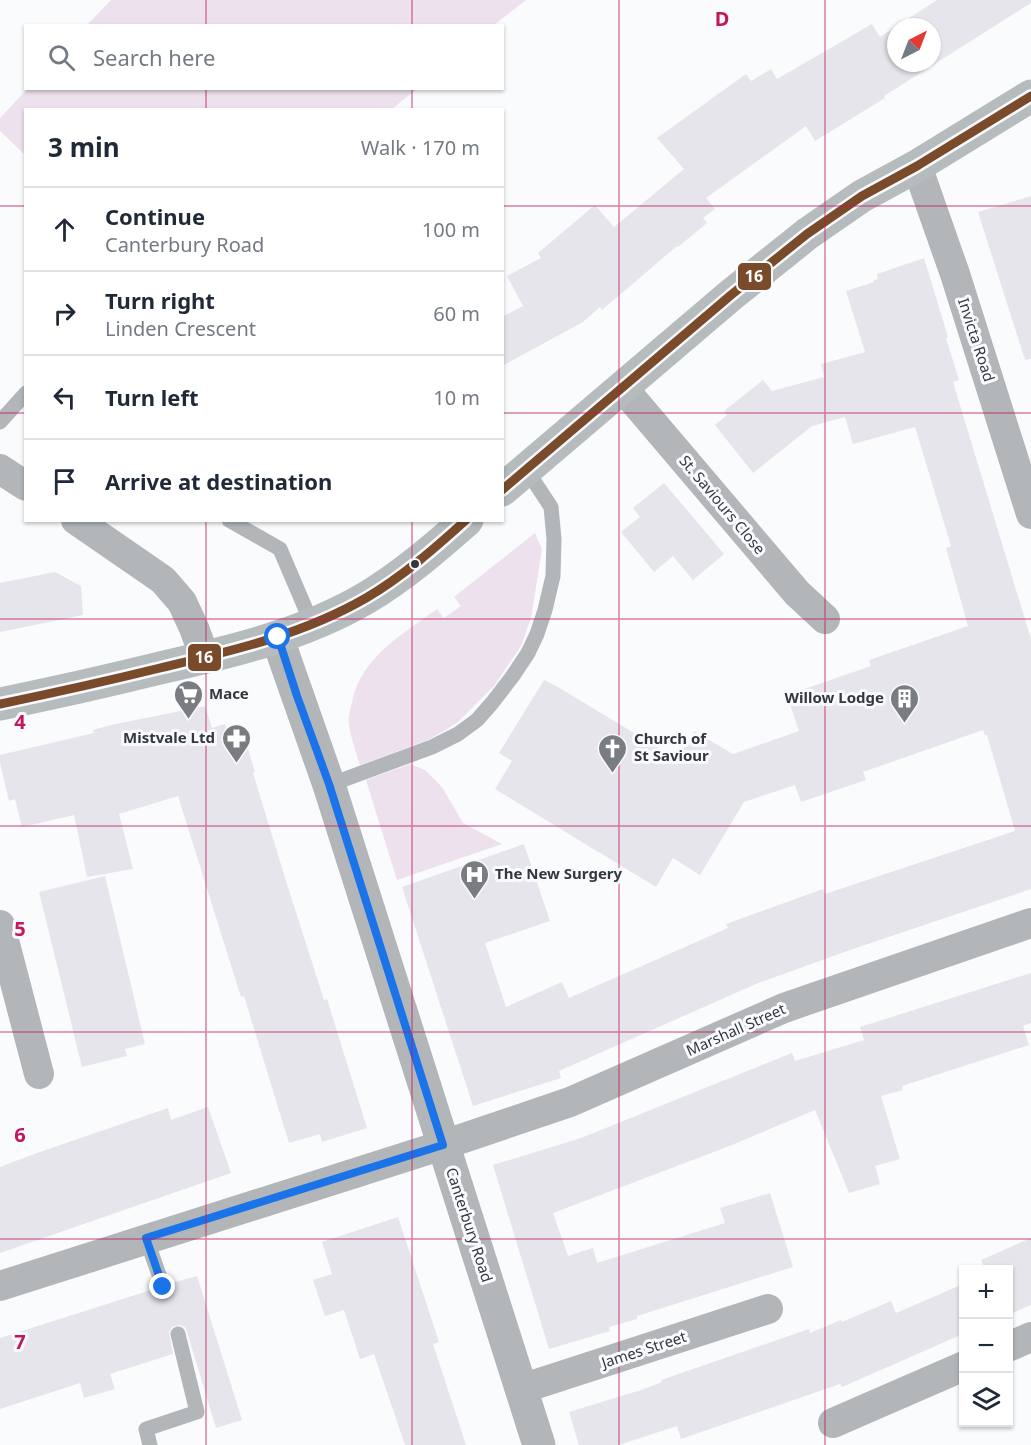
<!DOCTYPE html>
<meta charset="utf-8">
<style>
body{margin:0;font-family:"Noto Sans",sans-serif;background:#f2f2f3;color:#1f2937}
.controls{position:absolute;right:18px;bottom:18px;display:grid;overflow:hidden;border-radius:0px;box-shadow:0 2px 4px #0004}
.controls button{width:54px;height:54px;display:grid;place-items:center;padding:0;border:0;border-bottom:2px solid #e0e1e3;background:#fff;color:#1f2937;font:30px sans-serif}
.compass{position:absolute;left:887px;top:18px;width:54px;height:54px;border-radius:50%;background:#fff;box-shadow:0 2px 4px #0004;rotate:42deg}
.stop{position:absolute;width:18px;height:18px;margin:-14px;border:4px solid #1a73e8;border-radius:50%;background:#fff}
.stop.end{background:#1a73e8;border-color:#fff;box-shadow:0 2px 6px #0008}
.list{margin:0;padding:0;list-style:none}
h2{display:flex;justify-content:space-between;align-items:center;height:78px;margin:0;padding:0 24px;font-size:26px}
h2 small{font-size:20px;font-weight:400;color:#747a83}
.list li{display:grid;grid-template-columns:39px 1fr auto;gap:18px;align-items:center;box-sizing:border-box;height:84px;padding:0 24px;border-top:2px solid #e0e1e3}
.list b{display:block;font-size:22px;white-space:nowrap}
.list p{margin:0;font-size:20px;white-space:nowrap;color:#747a83}
.list em{font-size:20px;font-style:normal;color:#747a83}
.icon{flex:none;width:33px;height:33px;fill:none;stroke:currentColor;stroke-width:2;stroke-linecap:round;stroke-linejoin:round}
.map{position:relative;flex:none;width:1031px;height:1445px;overflow:hidden}
.search{position:absolute;background:#fff;box-shadow:0 2px 4px #0004;left:24px;top:24px;width:480px;height:66px;display:flex;align-items:center;gap:15px;box-sizing:border-box;padding:0 21px;border-radius:0px;color:#747a83;font-size:22px}
.panel{position:absolute;background:#fff;box-shadow:0 2px 4px #0004;left:24px;top:108px;width:480px;height:414px;border-radius:0px}
.map>svg:first-child{display:block}
.green{fill:#ede1ed}
.building{fill:#e6e5ec;fill-rule:evenodd}
.lines{fill:none;stroke-linecap:round;stroke-linejoin:round}
.service{stroke:#b2b6b9;stroke-width:15}
.minor{stroke:#b2b6b9;stroke-width:30}
.tertiary{stroke:#b2b6b9;stroke-width:33}
.trunk{stroke:#b6bcbe;stroke-width:33}
.bus-1-casing{stroke:#f9fafd;stroke-width:14}
.bus-1{stroke:#7a4b2a;stroke-width:9}
.route{stroke:#1a73e8;stroke-width:8}
.grid{fill:none;stroke:#c2185b;stroke-width:1.5;stroke-opacity:0.55}
.bus-dot{fill:#34383d;stroke:#f9fafd;stroke-width:2}
.labels{text-anchor:middle;stroke-width:6;stroke-linejoin:round;paint-order:stroke}
.street-label{font-size:15px;fill:#34383d;stroke:#f9fafd}
.poi-label{font-size:15px;font-weight:bold;fill:#34383d;stroke:#f9fafd;text-anchor:start}
.grid-label{font-size:20px;text-anchor:middle;font-weight:bold;fill:#c2185b;stroke:#f9fafd;stroke-width:6;stroke-linejoin:round;paint-order:stroke}
.line-badge{stroke:#f9fafd;stroke-width:2}
.badge-label{font-size:16px;text-anchor:middle;font-weight:bold;fill:#fff}
</style>
<div class="map">
<svg width="1031" height="1445" viewBox="0 0 1031 1445">
<rect width="100%" height="100%" fill="#fafbfc"/>
<g class="green">
<path d="M111,0H526L494,25H87Z"/>
<path d="M28,88H417V89L392,109L26,110L25,155L0,131V118Z"/>
<path d="M535,533L542,549L531,618L521,646L494,686L457,723L428,740L360,765C356,752 351,739 349,725C348,717 350,709 352,702C361,657 403,634 437,609L444,618L461,606L454,597Z"/>
<path d="M410,764L425,770L442,787L463,823L502,844L397,880L366,780Z"/>
</g>
<g class="building">
<path d="M937,0H1031V3L884,96L885,98L815,141L806,126L706,198L715,209L703,218L707,223L678,247L677,246L602,310L600,307L583,322L502,366V317L523,306L507,276L541,258L538,253L595,205L614,227L684,169L657,138L746,74L751,81L771,69L777,79L872,24L880,37ZM896,27H932V63H896Z"/>
<path d="M1031,196V359L1025,360L978,212Z"/>
<path d="M924,258L948,337L946,338L959,380L953,382L1031,639V889L850,950L756,984L559,1071L561,1078L473,1106L402,887L524,844L550,921L485,943L506,1007L562,982L569,998L728,928L726,924L823,889L825,894L1015,831L987,735H985L983,730L863,772L866,780L801,802L795,785L744,802L700,875L673,858L656,887L495,789L512,761L499,753L544,680L558,687L677,759L694,731L733,754L799,731L787,695L871,666L869,660L968,626L946,548L951,546L915,427L853,444L845,417L812,426L753,473L715,425L727,415L724,411L763,380L772,391L824,377L821,364L865,352L846,291L874,282V280L878,279L877,274Z"/>
<path d="M664,483L724,554L693,580L673,556L654,572L621,532L640,517L633,508Z"/>
<path d="M55,572L81,586L83,615L0,632V583Z"/>
<path d="M205,706L212,728L225,724L233,750L247,746L255,772L253,773L286,881L324,1000L327,999L367,1128L322,1142L320,1134L289,1143L244,996L241,997L235,978L178,796L119,814L133,869L87,877L74,815L22,827L15,799L9,801L0,763V755L94,733L93,730L111,725Z"/>
<path d="M105,876L145,1044L125,1049L127,1056L82,1067L39,892Z"/>
<path d="M1031,973V1023L1023,1026L1029,1045L902,1086L903,1090L881,1096L900,1159L875,1166L880,1184L849,1193L815,1110L727,1147L553,1213L568,1256L593,1248L597,1263L725,1223L720,1208L770,1193L793,1267L637,1316V1319L609,1327L610,1331L549,1349L493,1165L581,1138L792,1053L795,1061L864,1040L860,1027Z"/>
<path d="M208,1107L231,1173L0,1253V1167L34,1154L168,1108L171,1120Z"/>
<path d="M398,1217L439,1342L433,1344L466,1445H405L374,1354L360,1359L344,1310L325,1316L313,1280L332,1274L322,1242Z"/>
<path d="M1031,1238V1305L1008,1315V1269H985L981,1260Z"/>
<path d="M197,1276L242,1420L216,1428L187,1332L185,1327L180,1325L172,1327L169,1332L173,1354L110,1374L115,1389L84,1398L80,1383L0,1409V1338L154,1289L157,1294L166,1295L171,1292L172,1283Z"/>
<path d="M963,1284V1334L842,1387L840,1384L681,1439L677,1426L619,1445H579L569,1412L641,1390L662,1382L661,1380L809,1329L810,1333L841,1320L842,1322L891,1301L896,1313Z"/>
</g>
<g class="lines">
<g class="service">
<path d="M0,422L26,393"/>
<path d="M229,520L280,549L312,624"/>
<path d="M329,785L432,747L458,734L477,720L492,703L512,677L528,653L537,634L545,610L553,576L554,539L551,507L526,469"/>
<path d="M146,1238L163,1286"/>
<path d="M150,1445L146,1429L197,1412L178,1334"/>
</g>
<g class="minor">
<path d="M917,166L955,274L1031,514"/>
<path d="M622,387L797,593L825,619"/>
<path d="M0,469L26,486"/>
<path d="M76,520L163,580L182,602L194,628L205,658"/>
<path d="M0,925L39,1074"/>
<path d="M0,1286L443,1145L570,1102L784,1008L1031,923"/>
<path d="M1008,1347L1031,1337"/>
<path d="M521,1389L768,1309"/>
<path d="M833,1423L964,1366"/>
</g>
<path class="tertiary" d="M277,637L329,785L539,1445"/>
<g class="trunk">
<path d="M502,490L731,295L807,234L862,196L917,166L1031,96"/>
<path d="M0,704C54,693 107,681 160,668C230,652 303,635 366,598C403,576 435,548 467,520"/>
</g>
<defs>
<g id="bus-1">
<path d="M502,490L731,295L807,234L862,196L917,166L1031,96"/>
<path d="M0,704C53,693 107,681 160,668C231,651 302,635 366,598C402,577 435,548 466,520"/>
</g>
</defs>
<use href="#bus-1" class="bus-1-casing"/>
<use href="#bus-1" class="bus-1"/>
</g>
<g class="lines">
<path class="route" d="M163,1287L146,1238L443,1145L329,784L297,696L278,637"/>
</g>
<path class="grid" d="M206,0V26M412,0V26M619,0V1445M825,0V1445M206,88V110M412,88V110M0,206H26M502,206H1031M0,413H26M502,413H1031M206,520V1445M412,520V1445M0,619H1031M0,826H1031M0,1032H1031M0,1239H1031"/>
<defs>
<symbol id="supermarket-pin" viewBox="-11 -11 22 30"><path d="M0 17L-7.5 6A9.5 9.5 0 1 1 7.5 6Z" fill="#797c80" stroke="#f9fafd"/><path d="M-6-5.5h2.5l.6 2H6L4.5 2H-2.5L-4.4-4H-6ZM-1.5 3.2a1.3 1.3 0 1 0 .1 0ZM3 3.2a1.3 1.3 0 1 0 .1 0Z" fill="#fff"/></symbol>
<symbol id="building-pin" viewBox="-11 -11 22 30"><path d="M0 17L-7.5 6A9.5 9.5 0 1 1 7.5 6Z" fill="#797c80" stroke="#f9fafd"/><path d="M-4-6H4V6H1V3H-1V6H-4ZM-2.5-4.3h1.7v1.8h-1.7ZM.8-4.3h1.7v1.8H.8ZM-2.5-1h1.7V.8h-1.7ZM.8-1h1.7V.8H.8Z" fill="#fff"/></symbol>
<symbol id="pharmacy-pin" viewBox="-11 -11 22 30"><path d="M0 17L-7.5 6A9.5 9.5 0 1 1 7.5 6Z" fill="#797c80" stroke="#f9fafd"/><path d="M-2-6h4v4h4v4h-4v4h-4v-4h-4v-4h4Z" fill="#fff"/></symbol>
<symbol id="church-pin" viewBox="-11 -11 22 30"><path d="M0 17L-7.5 6A9.5 9.5 0 1 1 7.5 6Z" fill="#797c80" stroke="#f9fafd"/><path d="M-1.2-6h2.4v3.5h3.3v2.4h-3.3V6h-2.4V-.1h-3.3v-2.4h3.3Z" fill="#fff"/></symbol>
<symbol id="hospital-pin" viewBox="-11 -11 22 30"><path d="M0 17L-7.5 6A9.5 9.5 0 1 1 7.5 6Z" fill="#797c80" stroke="#f9fafd"/><path d="M-5-5h3v3.5h4V-5h3V5h-3V1.5h-4V5h-3Z" fill="#fff"/></symbol>
</defs>
<g fill-rule="evenodd">
<use href="#supermarket-pin" x="172" y="678" width="33" height="45"/>
<use href="#building-pin" x="888" y="682" width="33" height="45"/>
<use href="#pharmacy-pin" x="220" y="722" width="33" height="45"/>
<use href="#church-pin" x="596" y="732" width="33" height="45"/>
<use href="#hospital-pin" x="458" y="858" width="33" height="45"/>
</g>
<circle class="bus-dot" cx="415" cy="564" r="5"/>
<g class="labels">
<g class="street-label">
<text transform="translate(976 340) rotate(72)" y="5">Invicta Road</text>
<text transform="translate(722 505) rotate(50)" y="5">St. Saviours Close</text>
<text transform="translate(736 1030) rotate(-24)" y="5">Marshall Street</text>
<text transform="translate(469 1225) rotate(72)" y="5">Canterbury Road</text>
<text transform="translate(644 1350) rotate(-18)" y="5">James Street</text>
</g>
<g class="poi-label">
<text x="209" y="699">Mace</text>
<text x="884" y="703" text-anchor="end">Willow Lodge</text>
<text x="215" y="743" text-anchor="end">Mistvale Ltd</text>
<text x="634" y="744">Church of<tspan x="634" dy="17">St Saviour</tspan></text>
<text x="495" y="879">The New Surgery</text>
</g>
</g>
<g class="grid-label">
<text x="722" y="26">D</text>
<text x="20" y="729">4</text>
<text x="20" y="936">5</text>
<text x="20" y="1142">6</text>
<text x="20" y="1349">7</text>
</g>
<g class="line-badge">
<rect x="737" y="262" width="35" height="29" rx="6" fill="#7a4b2a"/>
<rect x="187" y="643" width="35" height="29" rx="6" fill="#7a4b2a"/>
</g>
<g class="badge-label">
<text x="754" y="282">16</text>
<text x="204" y="663">16</text>
</g>
</svg>
<div class="controls">
<button>+</button>
<button>−</button>
<button><svg class="icon" aria-label="layers" viewBox="0 0 24 24"><path d="M12 4l9 5-9 5-9-5zM3 14l9 5 9-5"/></svg></button>
</div>
<svg class="compass" viewBox="-18 -18 36 36"><path d="M0-13l5 13h-10z" fill="#e53935"/><path d="M0 13l5-13h-10z" fill="#747a83"/></svg>
<div class="stop" style="left:278px;top:637px"></div>
<div class="stop end" style="left:163px;top:1287px"></div>
<div class="search"><svg class="icon" aria-label="search" viewBox="0 0 24 24"><circle cx="10" cy="10" r="6"/><path d="M15 15l6 6"/></svg>Search here</div>
<section class="panel">
<h2>3 min<small>Walk · 170 m</small></h2>
<ul class="list">
<li><svg class="icon" aria-label="ahead" viewBox="0 0 24 24"><path d="M12 20V5M6 11l6-6 6 6"/></svg><div><b>Continue</b><p>Canterbury Road</p></div><em>100 m</em></li>
<li><svg class="icon" aria-label="right" viewBox="0 0 24 24"><path d="M7 20v-9h11M14 6l5 5-5 5"/></svg><div><b>Turn right</b><p>Linden Crescent</p></div><em>60 m</em></li>
<li><svg class="icon" aria-label="left" viewBox="0 0 24 24"><path d="M17 20v-9H6M10 6l-5 5 5 5"/></svg><div><b>Turn left</b></div><em>10 m</em></li>
<li><svg class="icon" aria-label="arrive" viewBox="0 0 24 24"><path d="M6 21V4h12l-3 4 3 4H6"/></svg><div><b>Arrive at destination</b></div></li>
</ul>
</section>
</div>
